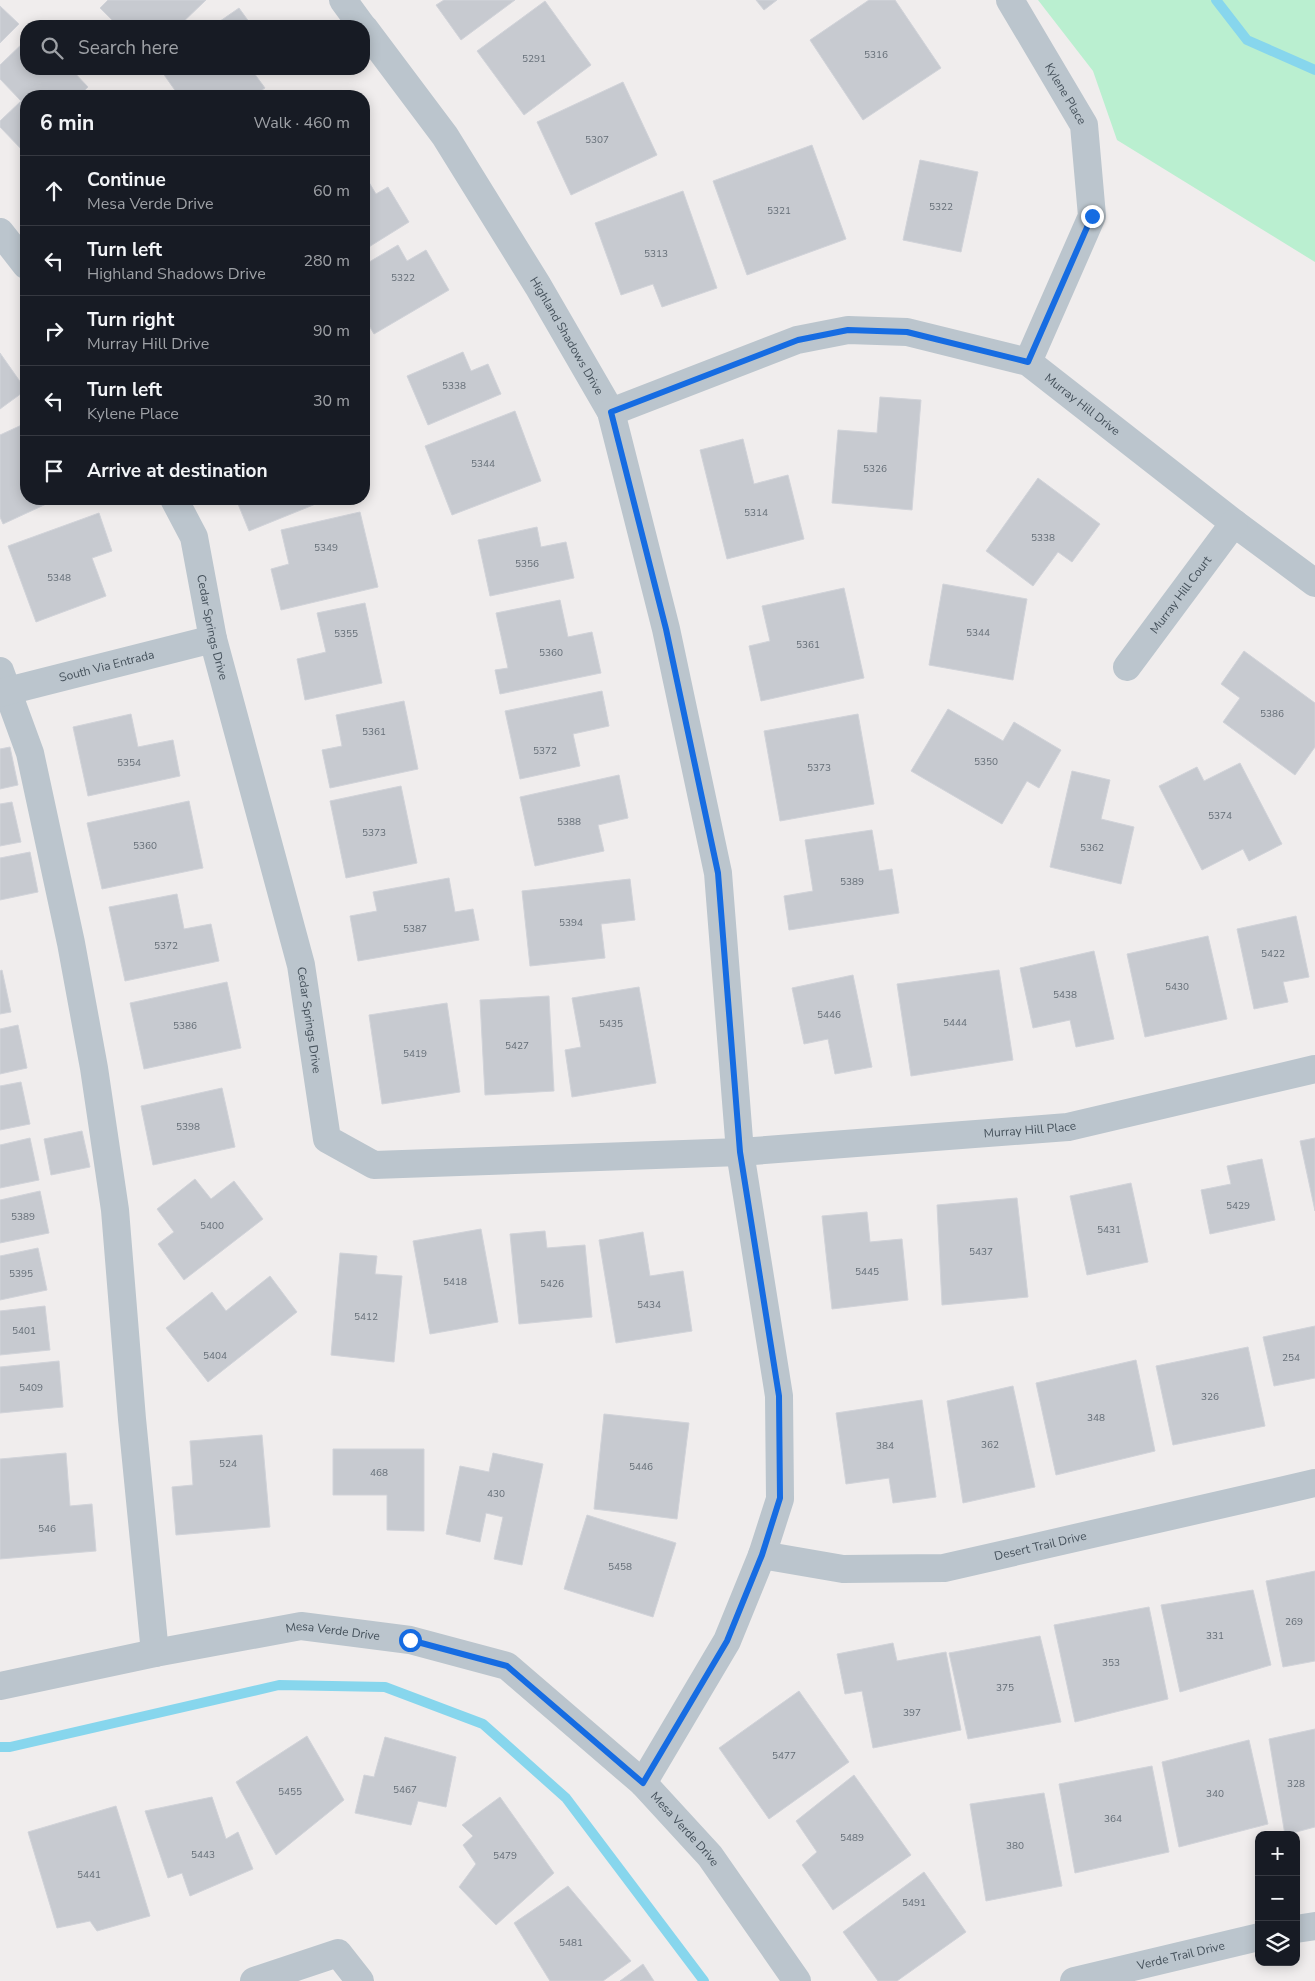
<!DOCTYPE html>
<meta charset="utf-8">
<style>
body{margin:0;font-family:"Nunito Sans",sans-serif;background:#20242c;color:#f1f3f6}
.controls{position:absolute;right:15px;bottom:15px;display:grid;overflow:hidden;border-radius:10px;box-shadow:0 2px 12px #0003}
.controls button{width:45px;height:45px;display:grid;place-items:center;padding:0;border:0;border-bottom:1px solid #363941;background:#171b24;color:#f1f3f6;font:25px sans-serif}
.stop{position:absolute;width:15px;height:15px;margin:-11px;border:4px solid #166ce2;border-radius:50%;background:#fff}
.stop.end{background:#166ce2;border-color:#fff;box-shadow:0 1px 5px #0008}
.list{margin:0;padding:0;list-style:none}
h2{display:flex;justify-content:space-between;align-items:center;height:65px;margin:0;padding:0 20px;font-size:21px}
h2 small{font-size:16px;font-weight:400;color:#9ea1a6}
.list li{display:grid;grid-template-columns:32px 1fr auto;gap:15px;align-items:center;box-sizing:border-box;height:70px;padding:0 20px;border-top:1px solid #363941}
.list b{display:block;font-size:19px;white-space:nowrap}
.list p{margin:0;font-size:16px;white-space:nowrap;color:#9ea1a6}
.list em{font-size:16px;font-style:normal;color:#9ea1a6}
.icon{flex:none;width:28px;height:28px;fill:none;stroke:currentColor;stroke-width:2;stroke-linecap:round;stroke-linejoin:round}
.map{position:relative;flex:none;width:1315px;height:1981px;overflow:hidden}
.search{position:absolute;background:#171b24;box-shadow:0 2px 12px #0003;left:20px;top:20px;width:350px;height:55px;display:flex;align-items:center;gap:12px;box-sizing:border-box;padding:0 18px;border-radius:20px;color:#9ea1a6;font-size:19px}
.panel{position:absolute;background:#171b24;box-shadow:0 2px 12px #0003;left:20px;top:90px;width:350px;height:415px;border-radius:20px}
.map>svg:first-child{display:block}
.green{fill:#baefd0}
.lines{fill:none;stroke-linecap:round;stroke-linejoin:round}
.stream{stroke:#87d6ed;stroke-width:10}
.building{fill:#c7cad0;stroke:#d1d3d9}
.minor{stroke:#bbc5cd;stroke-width:28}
.route{stroke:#166ce2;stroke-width:6}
.labels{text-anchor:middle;stroke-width:4.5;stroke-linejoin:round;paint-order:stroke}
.number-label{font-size:10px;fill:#666f78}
.street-label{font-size:12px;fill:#45515b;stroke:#fff}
</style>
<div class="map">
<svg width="1315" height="1981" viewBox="0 0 1315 1981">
<rect width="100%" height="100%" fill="#f0eded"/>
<path class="green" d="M1038,0H1315V262L1117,140L1093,71Z"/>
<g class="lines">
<g class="stream">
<path d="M1216,0L1247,40L1315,70"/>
<path d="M0,1747H10L279,1685L385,1687L483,1724L566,1798L704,1981"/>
</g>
</g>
<g class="building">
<path d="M108,0H206L179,26H118L100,8Z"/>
<path d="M444,0H515L461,40L436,5Z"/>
<path d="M756,0H777L764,10Z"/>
<path d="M869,0H895L941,68L863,120L810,40Z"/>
<path d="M545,1L591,65L524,115L477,51Z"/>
<path d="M0,6L19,24L0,43Z"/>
<path d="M239,8L252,26H213Z"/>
<path d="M26,40V69H71L88,87L79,96H26V147L23,151L0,127V121L21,101L0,79V65Z"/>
<path d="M160,69H251L265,88L253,96H211L208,93L203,96H179Z"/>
<path d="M623,82L657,155L571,195L537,122Z"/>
<path d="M812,145L846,239L747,275L713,181Z"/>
<path d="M920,160L978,172L961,252L903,240Z"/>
<path d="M364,174L376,194L388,187L409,222L364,250Z"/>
<path d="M683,191L717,288L662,307L653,284L621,295L595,223Z"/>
<path d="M398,245L407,261L426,250L449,290L374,334L364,317V265Z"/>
<path d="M463,352L471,371L488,364L501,394L428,425L407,376Z"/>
<path d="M0,353L26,390L0,409Z"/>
<path d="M880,397L921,400L912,510L832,503L838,430L877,433Z"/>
<path d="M515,411L541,481L452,515L425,446Z"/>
<path d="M26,423V499H57L3,524L0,517V435Z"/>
<path d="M743,439L754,484L788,475L804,539L727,559L700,450Z"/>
<path d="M1038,478L1100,524L1072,562L1058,552L1033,586L986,551Z"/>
<path d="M236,499H328L249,531Z"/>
<path d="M360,512L378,587L281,610L271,569L289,564L281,530Z"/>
<path d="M99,513L112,551L92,558L106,596L36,622L8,546Z"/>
<path d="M537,527L541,547L566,542L574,578L490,596L478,540Z"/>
<path d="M943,584L1027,599L1013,680L929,665Z"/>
<path d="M844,588L864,678L761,701L749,646L770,641L762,606Z"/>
<path d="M560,600L568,637L592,632L601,673L500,694L495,670L508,668L496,613Z"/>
<path d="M365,603L382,683L305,700L297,659L326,652L317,613Z"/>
<path d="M1244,651L1315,703V747L1295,775L1223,722L1240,698L1221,684Z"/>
<path d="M602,691L609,726L573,734L580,766L520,779L505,711Z"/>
<path d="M404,701L418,769L330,788L322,750L342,746L336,715Z"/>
<path d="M948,709L1003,741L1014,722L1061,750L1039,788L1027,781L1002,824L911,771Z"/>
<path d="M131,714L138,747L173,740L180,776L88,796L73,727Z"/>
<path d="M858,714L874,804L780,821L764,731Z"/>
<path d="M10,747L18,785L0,789V749Z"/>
<path d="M1240,763L1282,844L1249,861L1243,849L1202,870L1159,786L1197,767L1204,781Z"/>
<path d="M1072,771L1110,780L1101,819L1134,827L1121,884L1050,867Z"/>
<path d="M619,775L628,818L598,825L604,851L535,866L520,797Z"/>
<path d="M401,786L417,863L346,878L330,801Z"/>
<path d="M189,801L203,868L102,889L87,823Z"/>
<path d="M12,802L21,842L0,846V804Z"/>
<path d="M872,830L879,871L892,869L899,913L789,930L784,896L813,891L805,840Z"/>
<path d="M30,852L38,892L0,900V858Z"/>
<path d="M449,878L455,912L473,909L479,940L358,961L350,916L377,911L373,892Z"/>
<path d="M630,879L635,920L601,924L605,958L530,966L522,891Z"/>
<path d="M177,894L184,929L211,924L219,961L125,981L109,907Z"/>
<path d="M1296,916L1309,977L1283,982L1288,1002L1254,1009L1237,929Z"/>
<path d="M1208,936L1227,1019L1145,1037L1127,954Z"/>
<path d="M1094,951L1114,1039L1076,1047L1070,1020L1033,1028L1020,968Z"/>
<path d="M2,970L11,1012L0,1014V971Z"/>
<path d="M999,970L1013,1060L911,1076L897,984Z"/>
<path d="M853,975L872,1067L835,1074L828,1039L804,1044L792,988Z"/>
<path d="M227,982L241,1048L144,1069L130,1003Z"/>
<path d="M639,987L656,1083L572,1097L565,1050L581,1047L572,998Z"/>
<path d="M549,996L554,1091L485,1095L480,1000Z"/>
<path d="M447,1003L460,1092L382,1104L369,1015Z"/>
<path d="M18,1025L27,1068L0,1074V1029Z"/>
<path d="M21,1082L30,1124L0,1130V1086Z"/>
<path d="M222,1088L235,1147L153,1165L141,1106Z"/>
<path d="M82,1131L90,1167L51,1175L44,1139Z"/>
<path d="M30,1138L39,1180L0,1188V1145Z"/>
<path d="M1315,1138V1211L1300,1141Z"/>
<path d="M1262,1159L1275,1220L1210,1234L1201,1190L1231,1184L1227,1166Z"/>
<path d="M195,1179L211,1199L234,1181L263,1219L184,1280L158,1244L174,1232L157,1209Z"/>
<path d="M1131,1183L1148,1262L1087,1275L1070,1196Z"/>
<path d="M40,1191L49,1233L0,1243V1200Z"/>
<path d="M1017,1198L1028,1297L942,1305L937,1205Z"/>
<path d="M867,1212L870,1242L902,1239L908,1300L832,1309L822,1216Z"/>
<path d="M481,1229L498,1322L430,1334L413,1241Z"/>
<path d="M545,1231L547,1248L585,1245L592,1317L519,1324L510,1234Z"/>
<path d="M643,1232L650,1276L683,1271L692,1331L616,1343L599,1240Z"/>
<path d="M38,1248L47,1290L0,1300V1256Z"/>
<path d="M340,1253L377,1256L375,1274L402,1276L394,1362L331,1355Z"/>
<path d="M270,1276L297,1312L208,1382L166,1328L212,1292L226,1311Z"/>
<path d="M45,1306L50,1350L0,1355V1311Z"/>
<path d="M1315,1326V1378L1274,1386L1263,1337Z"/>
<path d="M1248,1347L1265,1426L1173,1445L1156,1366Z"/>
<path d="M1136,1360L1155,1451L1056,1475L1036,1383Z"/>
<path d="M59,1361L63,1407L0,1413V1367Z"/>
<path d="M1013,1386L1035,1487L963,1503L947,1401Z"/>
<path d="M922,1400L936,1497L893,1503L889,1478L846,1484L836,1413Z"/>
<path d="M604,1414L689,1423L677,1519L594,1509Z"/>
<path d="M262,1435L270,1527L176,1535L172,1487L193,1485L190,1441Z"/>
<path d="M333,1449H424V1531L387,1530V1495H333Z"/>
<path d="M66,1453L70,1506L92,1504L96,1551L0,1559V1459Z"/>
<path d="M493,1453L543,1464L522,1565L494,1559L503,1517L486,1513L480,1542L446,1534L460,1466L489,1472Z"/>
<path d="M587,1515L676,1543L653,1617L564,1589Z"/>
<path d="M1315,1571V1661L1283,1667L1266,1581Z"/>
<path d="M1253,1590L1271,1665L1180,1692L1161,1605Z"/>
<path d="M1149,1607L1168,1699L1075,1722L1054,1625Z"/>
<path d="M1040,1636L1061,1722L968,1739L949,1653Z"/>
<path d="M893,1643L897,1661L946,1652L961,1730L873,1748L862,1691L845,1694L837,1654Z"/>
<path d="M799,1691L849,1762L769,1819L719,1748Z"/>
<path d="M1315,1729V1827L1285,1835L1269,1739Z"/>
<path d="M307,1736L344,1800L276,1855L236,1782Z"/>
<path d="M385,1737L456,1757L446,1807L418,1801L411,1825L355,1813L364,1775L374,1777Z"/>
<path d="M1249,1740L1268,1824L1179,1847L1162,1762Z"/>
<path d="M1152,1766L1169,1852L1075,1873L1059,1784Z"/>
<path d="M854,1775L911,1855L833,1910L802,1865L817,1852L796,1821Z"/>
<path d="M1044,1793L1062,1886L986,1901L970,1804Z"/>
<path d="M212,1797L226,1839L238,1832L253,1869L190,1896L182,1873L168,1878L145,1811Z"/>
<path d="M500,1797L554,1873L496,1925L459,1887L476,1864L463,1845L473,1836L462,1825Z"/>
<path d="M116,1806L150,1916L97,1931L90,1921L57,1928L28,1832Z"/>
<path d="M924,1872L966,1932L897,1981H878L843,1932Z"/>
<path d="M568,1886L631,1961L603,1981H550L514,1923Z"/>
<path d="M643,1964L654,1981H620Z"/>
</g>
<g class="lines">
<g class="minor">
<path d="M343,0L362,26"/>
<path id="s1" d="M1010,0L1084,125L1092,216L1028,362"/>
<path id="s2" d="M364,28L445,136L538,286L611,412L666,629L718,873L740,1152L779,1396L780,1499L762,1555L727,1641L643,1783"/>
<path d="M0,232L26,265"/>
<path id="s3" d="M611,412L797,340L848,330L907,332L1028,362L1234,523L1315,583"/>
<path id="s4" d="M174,499L194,537L213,639L301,965L327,1139L374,1165L740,1152L1068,1127L1315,1069"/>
<path id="s5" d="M1127,667L1234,523"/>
<path d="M0,671L30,753L71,943L94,1068L115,1210L132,1419L155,1653"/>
<path id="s6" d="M0,693L213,639"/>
<path id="s7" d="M762,1555L843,1569L944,1568L1315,1483"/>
<path id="s8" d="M0,1686L155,1653L301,1626L410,1640L507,1666L643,1783L710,1856L797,1981"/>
<path d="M1296,1929L1315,1926"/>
<path d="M254,1981L338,1953L360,1981"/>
<path id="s9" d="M1074,1981L1259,1937"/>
</g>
</g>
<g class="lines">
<path class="route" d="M410,1640L507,1666L643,1783L727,1641L762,1555L780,1498L779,1396L740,1152L718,873L666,629L611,412L798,340L848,330L907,332L1028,362L1092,216"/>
</g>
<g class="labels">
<g class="number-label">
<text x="876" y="58">5316</text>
<text x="534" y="62">5291</text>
<text x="597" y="143">5307</text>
<text x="941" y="210">5322</text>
<text x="779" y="214">5321</text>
<text x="656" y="257">5313</text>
<text x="403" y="281">5322</text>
<text x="454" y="389">5338</text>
<text x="483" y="467">5344</text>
<text x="875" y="472">5326</text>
<text x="756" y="516">5314</text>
<text x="1043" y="541">5338</text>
<text x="326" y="551">5349</text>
<text x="527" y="567">5356</text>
<text x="59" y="581">5348</text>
<text x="978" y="636">5344</text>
<text x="346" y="637">5355</text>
<text x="808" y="648">5361</text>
<text x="551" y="656">5360</text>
<text x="1272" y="717">5386</text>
<text x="374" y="735">5361</text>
<text x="545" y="754">5372</text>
<text x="986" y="765">5350</text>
<text x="129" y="766">5354</text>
<text x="819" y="771">5373</text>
<text x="1220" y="819">5374</text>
<text x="569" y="825">5388</text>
<text x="374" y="836">5373</text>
<text x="145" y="849">5360</text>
<text x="1092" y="851">5362</text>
<text x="852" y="885">5389</text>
<text x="571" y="926">5394</text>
<text x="415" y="932">5387</text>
<text x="166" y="949">5372</text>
<text x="1273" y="957">5422</text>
<text x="1177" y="990">5430</text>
<text x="1065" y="998">5438</text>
<text x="829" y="1018">5446</text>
<text x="955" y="1026">5444</text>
<text x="611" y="1027">5435</text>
<text x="185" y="1029">5386</text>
<text x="517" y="1049">5427</text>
<text x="415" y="1057">5419</text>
<text x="188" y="1130">5398</text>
<text x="1238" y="1209">5429</text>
<text x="23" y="1220">5389</text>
<text x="212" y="1229">5400</text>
<text x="1109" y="1233">5431</text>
<text x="981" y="1255">5437</text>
<text x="867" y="1275">5445</text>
<text x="21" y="1277">5395</text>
<text x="455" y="1285">5418</text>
<text x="552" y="1287">5426</text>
<text x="649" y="1308">5434</text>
<text x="366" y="1320">5412</text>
<text x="24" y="1334">5401</text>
<text x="215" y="1359">5404</text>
<text x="1291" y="1361">254</text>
<text x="31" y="1391">5409</text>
<text x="1210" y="1400">326</text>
<text x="1096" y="1421">348</text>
<text x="990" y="1448">362</text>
<text x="885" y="1449">384</text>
<text x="228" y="1467">524</text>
<text x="641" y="1470">5446</text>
<text x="379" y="1476">468</text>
<text x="496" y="1497">430</text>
<text x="47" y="1532">546</text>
<text x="620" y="1570">5458</text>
<text x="1294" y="1625">269</text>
<text x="1215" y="1639">331</text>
<text x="1111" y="1666">353</text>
<text x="1005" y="1691">375</text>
<text x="912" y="1716">397</text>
<text x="784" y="1759">5477</text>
<text x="1296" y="1787">328</text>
<text x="405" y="1793">5467</text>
<text x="290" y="1795">5455</text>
<text x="1215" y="1797">340</text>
<text x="1113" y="1822">364</text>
<text x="852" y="1841">5489</text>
<text x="1015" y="1849">380</text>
<text x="203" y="1858">5443</text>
<text x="505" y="1859">5479</text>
<text x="89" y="1878">5441</text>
<text x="914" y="1906">5491</text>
<text x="571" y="1946">5481</text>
</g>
<g class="street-label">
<text dy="4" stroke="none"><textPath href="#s1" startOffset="109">Kylene Place</textPath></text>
<text dy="4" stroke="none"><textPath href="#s2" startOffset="369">Highland Shadows Drive</textPath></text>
<text dy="4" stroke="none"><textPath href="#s3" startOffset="504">Murray Hill Drive</textPath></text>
<text dy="4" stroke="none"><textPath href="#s5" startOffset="90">Murray Hill Court</textPath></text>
<text dy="4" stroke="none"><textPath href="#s4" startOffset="135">Cedar Springs Drive</textPath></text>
<text dy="4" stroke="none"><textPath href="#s6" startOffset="110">South Via Entrada</textPath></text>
<text dy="4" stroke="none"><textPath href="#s4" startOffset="540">Cedar Springs Drive</textPath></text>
<text dy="4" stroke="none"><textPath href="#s4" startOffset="1371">Murray Hill Place</textPath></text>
<text dy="4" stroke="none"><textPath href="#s7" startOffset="282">Desert Trail Drive</textPath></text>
<text dy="4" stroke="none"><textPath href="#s8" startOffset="339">Mesa Verde Drive</textPath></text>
<text dy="4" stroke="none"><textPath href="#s8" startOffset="759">Mesa Verde Drive</textPath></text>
<text dy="4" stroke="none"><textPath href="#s9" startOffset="110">Verde Trail Drive</textPath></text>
</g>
</g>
</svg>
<div class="controls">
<button>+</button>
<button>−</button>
<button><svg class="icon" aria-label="layers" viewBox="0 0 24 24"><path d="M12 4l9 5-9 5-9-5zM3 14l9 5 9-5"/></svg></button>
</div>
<div class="stop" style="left:410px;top:1640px"></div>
<div class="stop end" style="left:1092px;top:216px"></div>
<div class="search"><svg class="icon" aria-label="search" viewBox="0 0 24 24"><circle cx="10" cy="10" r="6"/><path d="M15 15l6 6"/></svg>Search here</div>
<section class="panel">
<h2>6 min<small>Walk · 460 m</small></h2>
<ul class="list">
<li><svg class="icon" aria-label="ahead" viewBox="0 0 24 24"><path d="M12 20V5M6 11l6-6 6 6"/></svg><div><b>Continue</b><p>Mesa Verde Drive</p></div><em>60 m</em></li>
<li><svg class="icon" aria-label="left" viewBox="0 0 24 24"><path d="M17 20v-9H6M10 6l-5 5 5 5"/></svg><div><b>Turn left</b><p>Highland Shadows Drive</p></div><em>280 m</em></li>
<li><svg class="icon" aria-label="right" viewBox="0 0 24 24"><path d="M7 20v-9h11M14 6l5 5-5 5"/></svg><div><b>Turn right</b><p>Murray Hill Drive</p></div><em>90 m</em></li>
<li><svg class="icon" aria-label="left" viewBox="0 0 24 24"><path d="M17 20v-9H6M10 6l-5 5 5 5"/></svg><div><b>Turn left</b><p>Kylene Place</p></div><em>30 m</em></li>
<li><svg class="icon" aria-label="arrive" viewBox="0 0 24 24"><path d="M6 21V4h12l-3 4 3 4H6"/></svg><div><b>Arrive at destination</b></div></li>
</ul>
</section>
</div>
